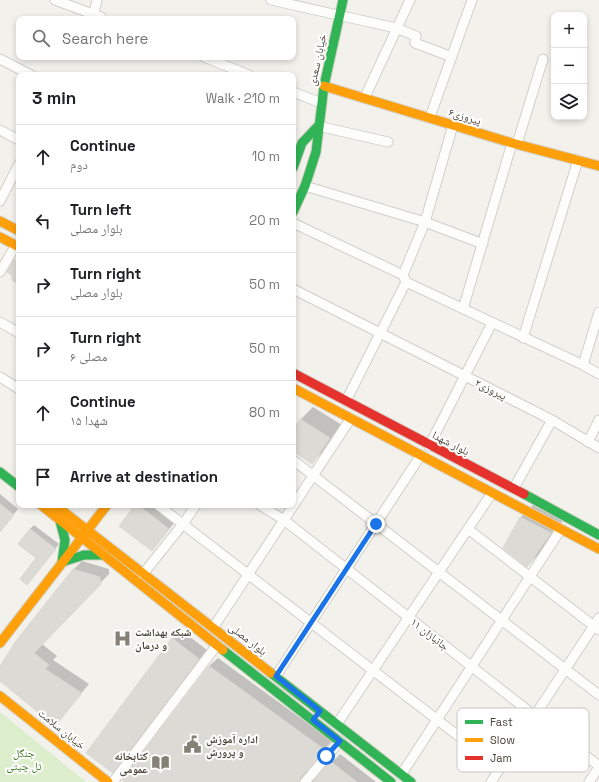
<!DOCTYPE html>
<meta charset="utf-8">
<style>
body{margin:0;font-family:"Space Grotesk","Noto Naskh Arabic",sans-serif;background:#f2f2f2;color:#202124}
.controls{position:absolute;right:12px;top:12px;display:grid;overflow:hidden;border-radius:8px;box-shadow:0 2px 6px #0003}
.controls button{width:36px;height:36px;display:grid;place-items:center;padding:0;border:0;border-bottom:1px solid #e0e0e0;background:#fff;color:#202124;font:20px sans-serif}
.stop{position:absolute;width:12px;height:12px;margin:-9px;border:3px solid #1a73e8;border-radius:50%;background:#fff}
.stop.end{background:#1a73e8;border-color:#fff;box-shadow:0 1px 4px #0008}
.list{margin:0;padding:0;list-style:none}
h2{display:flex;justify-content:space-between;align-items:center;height:52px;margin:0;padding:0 16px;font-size:17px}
h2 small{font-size:13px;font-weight:400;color:#757577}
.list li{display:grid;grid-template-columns:26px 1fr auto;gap:12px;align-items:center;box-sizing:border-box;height:64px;padding:0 16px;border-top:1px solid #e0e0e0}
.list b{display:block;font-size:15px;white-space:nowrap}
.list p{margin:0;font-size:13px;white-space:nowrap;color:#757577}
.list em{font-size:13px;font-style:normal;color:#757577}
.icon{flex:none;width:22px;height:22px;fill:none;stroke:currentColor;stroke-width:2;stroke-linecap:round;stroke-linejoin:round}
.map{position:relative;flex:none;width:599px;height:782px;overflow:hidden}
.search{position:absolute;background:#fff;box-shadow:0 2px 6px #0003;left:16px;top:16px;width:280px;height:44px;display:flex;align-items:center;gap:10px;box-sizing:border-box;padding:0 14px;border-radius:8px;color:#757577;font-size:15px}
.panel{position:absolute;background:#fff;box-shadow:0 2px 6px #0003;left:16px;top:72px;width:280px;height:436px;border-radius:8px}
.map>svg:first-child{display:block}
.green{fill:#dec}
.shadow{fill:#0003}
.building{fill:#dcdad4;stroke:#dbd8d2}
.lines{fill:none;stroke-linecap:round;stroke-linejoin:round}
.street-casing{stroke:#d0cfc9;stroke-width:11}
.fast-casing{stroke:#d2cfc3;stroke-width:11}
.slow-casing{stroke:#d2cfc3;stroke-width:11}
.jam-casing{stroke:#d2cfc3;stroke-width:11}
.street{stroke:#fdfdfc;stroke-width:9}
.fast{stroke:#30b455;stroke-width:9}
.slow{stroke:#ff9f0a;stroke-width:9}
.jam{stroke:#e5322d;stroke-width:9}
.route{stroke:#1a73e8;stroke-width:5}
.labels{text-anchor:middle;stroke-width:4;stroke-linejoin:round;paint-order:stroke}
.street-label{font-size:11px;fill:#4a4437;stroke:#fff}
.poi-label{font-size:11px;font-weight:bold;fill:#4a4437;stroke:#fff;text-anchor:start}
.park-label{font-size:11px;fill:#417f27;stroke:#fff}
.key{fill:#fff;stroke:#c9c7c3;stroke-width:1}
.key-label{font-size:11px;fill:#4a4437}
</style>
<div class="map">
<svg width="599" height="782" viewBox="0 0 599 782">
<rect width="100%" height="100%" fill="#f2f1ec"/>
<path class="green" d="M0,712L86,782H0Z"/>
<g class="shadow">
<path d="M19,256V283L8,272Z"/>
<path d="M313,407L342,425L325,450L312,462L293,449V432L300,420Z"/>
<path d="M0,494L18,509L0,531Z"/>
<path d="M79,505H85L82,508Z"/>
<path d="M136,505H152L175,522L152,550Z"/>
<path d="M533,505L563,520L540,553L527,566L504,548L521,517Z"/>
<path d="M34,525L59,544L31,579L38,558L30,529Z"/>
<path d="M82,561L109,569V574L42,644L57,656L53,660L89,684L55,724L0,680V667L73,570Z"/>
<path d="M181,630L207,650L121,763L112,771L173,639Z"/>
<path d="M218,658L332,741L308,769L307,775L310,779L317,778L340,754L376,782H123L209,666Z"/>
</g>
<g class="building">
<path d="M14,260L19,263V284L12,280V275L7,272Z"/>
<path d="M300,419L330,438L312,464L293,451V430Z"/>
<path d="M0,504L14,515L0,532Z"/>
<path d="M135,505H138L169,529L152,551L119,526Z"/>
<path d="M520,517L551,533L527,567L503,548Z"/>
<path d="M30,529L56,549L27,585L20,579L36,558L18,544Z"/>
<path d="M73,569L100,577L101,584L34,653L49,665L45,669L82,693L55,726L0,681V666L16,641Z"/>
<path d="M172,638L199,659L113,773L86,753Z"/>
<path d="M209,666L325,750L300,778L299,782H125L122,780Z"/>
<path d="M330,761L357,782H313Z"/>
</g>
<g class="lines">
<defs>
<g id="street">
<path d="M55,0L101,17L100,19"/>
<path d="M271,0L396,28L416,36L415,43L452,57"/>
<path d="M94,13L97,0"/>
<path d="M204,57L249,75"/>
<path d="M0,59L31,75"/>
<path d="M293,92L321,103"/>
<path d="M365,97L410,0"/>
<path d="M430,117L472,0"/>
<path d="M318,126L388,142"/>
<path d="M0,130L19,140"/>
<path d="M517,144L543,59"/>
<path d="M305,186L425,222L483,244"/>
<path d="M0,201L19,164"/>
<path d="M293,223L403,275"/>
<path d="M0,272L16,245"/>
<path d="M406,282L583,365L599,374"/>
<path d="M406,282L403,275L425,222L453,125"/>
<path d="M293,289L552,420L599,448"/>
<path d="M463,309L512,143"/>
<path d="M0,322L19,333"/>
<path d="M523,338L578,160"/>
<path d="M583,365L599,312"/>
<path d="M0,377L19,389"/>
<path d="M346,401L406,282"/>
<path d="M588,442L599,420"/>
<path d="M429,446L492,323"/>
<path d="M293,460L599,695"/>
<path d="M514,488L552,420"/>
<path d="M158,505L500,768"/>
<path d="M260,505L284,520L599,766"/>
<path d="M468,529L599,630"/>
<path d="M143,574L183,524L196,505"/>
<path d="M213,628L351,418"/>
<path d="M276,676L421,455"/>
<path d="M337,724L492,493"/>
<path d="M401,775L561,529"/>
<path d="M113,782L217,645"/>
<path d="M305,782L340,741"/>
<path d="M491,782L599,618"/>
<path d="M589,782L599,767"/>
</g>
<g id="fast">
<path d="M293,168L302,143L318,126"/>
<path d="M293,212L305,186L316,152L324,86L343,0"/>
<path d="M0,472L19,487"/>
<path d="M524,494L599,535"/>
<path d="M60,521L65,540L62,562L84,555H102"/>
<path d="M223,650L391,782"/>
<path d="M271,673L411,782"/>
</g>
<g id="slow">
<path d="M324,86L512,143L599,166"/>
<path d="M0,221L19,231"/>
<path d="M0,237L19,247"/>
<path d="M293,388L599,549"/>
<path d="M41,505L223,650"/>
<path d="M55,505L271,673"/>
<path d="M0,643L107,505"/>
<path d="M0,696L108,782"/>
</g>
<path id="jam" d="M293,373L524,494"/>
</defs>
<use href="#street" class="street-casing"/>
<use href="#fast" class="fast-casing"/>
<use href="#slow" class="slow-casing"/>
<use href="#jam" class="jam-casing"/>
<use href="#street" class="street"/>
<use href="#fast" class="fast"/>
<use href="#slow" class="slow"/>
<use href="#jam" class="jam"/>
</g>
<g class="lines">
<path class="route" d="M326,756L340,741L313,720L320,711L276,676L376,524"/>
</g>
<defs>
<symbol id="hospital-bare" viewBox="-9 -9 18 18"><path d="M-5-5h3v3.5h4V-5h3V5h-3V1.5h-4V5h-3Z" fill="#858176" stroke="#fff" stroke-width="2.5" paint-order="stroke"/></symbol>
<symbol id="civic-bare" viewBox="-9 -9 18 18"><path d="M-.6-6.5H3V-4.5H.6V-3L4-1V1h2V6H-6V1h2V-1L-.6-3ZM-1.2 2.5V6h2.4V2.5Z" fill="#858176" stroke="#fff" stroke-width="2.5" paint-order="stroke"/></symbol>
<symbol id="library-bare" viewBox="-9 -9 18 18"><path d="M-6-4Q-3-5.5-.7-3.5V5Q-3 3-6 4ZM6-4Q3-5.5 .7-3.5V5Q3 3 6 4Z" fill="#858176" stroke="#fff" stroke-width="2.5" paint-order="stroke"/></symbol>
</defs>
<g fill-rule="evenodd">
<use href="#hospital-bare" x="110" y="626" width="25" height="25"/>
<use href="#civic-bare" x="180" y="732" width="25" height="25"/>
<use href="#library-bare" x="148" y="750" width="25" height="25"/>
</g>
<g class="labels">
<g class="street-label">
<text transform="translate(317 60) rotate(-78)" y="4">خیابان سعدی</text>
<text transform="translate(465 116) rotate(17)" y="4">پیروزی۶</text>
<text transform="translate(491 389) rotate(27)" y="4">پیروزی۲</text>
<text transform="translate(451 443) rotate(27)" y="4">بلوار شهدا</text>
<text transform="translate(430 634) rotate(38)" y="4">جانبازان ۱۱</text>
<text transform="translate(248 639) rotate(38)" y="4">بلوار مصلی</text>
<text transform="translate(62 729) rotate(39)" y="4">خیابان سلامت</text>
</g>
<g class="poi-label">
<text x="135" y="636">شبکه بهداشت<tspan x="135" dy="13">و درمان</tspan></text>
<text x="206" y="743">اداره آموزش<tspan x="206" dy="13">و پرورش</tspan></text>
<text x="148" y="760" text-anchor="end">کتابخانه<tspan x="148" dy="13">عمومی</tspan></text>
</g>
<g class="park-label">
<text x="24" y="757">جنگل<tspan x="24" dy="13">تل چیتی</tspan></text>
</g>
</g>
<rect x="457" y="708" width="132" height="64" rx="6" class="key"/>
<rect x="465" y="720" width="18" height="4" fill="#30b455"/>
<rect x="465" y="738" width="18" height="4" fill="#ff9f0a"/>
<rect x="465" y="756" width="18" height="4" fill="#e5322d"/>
<g class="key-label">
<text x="490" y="726">Fast</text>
<text x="490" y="744">Slow</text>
<text x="490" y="762">Jam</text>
</g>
</svg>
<div class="controls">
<button>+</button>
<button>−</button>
<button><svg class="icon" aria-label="layers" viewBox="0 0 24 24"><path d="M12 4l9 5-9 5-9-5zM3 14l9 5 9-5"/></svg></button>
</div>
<div class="stop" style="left:326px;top:756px"></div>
<div class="stop end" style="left:376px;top:524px"></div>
<div class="search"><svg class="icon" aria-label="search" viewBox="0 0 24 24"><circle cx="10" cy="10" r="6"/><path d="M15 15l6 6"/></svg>Search here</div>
<section class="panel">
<h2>3 min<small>Walk · 210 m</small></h2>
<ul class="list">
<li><svg class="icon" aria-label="ahead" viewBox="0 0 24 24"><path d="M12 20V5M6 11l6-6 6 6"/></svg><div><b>Continue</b><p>دوم</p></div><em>10 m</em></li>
<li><svg class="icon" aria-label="left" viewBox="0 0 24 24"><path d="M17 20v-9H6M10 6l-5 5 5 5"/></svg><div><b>Turn left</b><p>بلوار مصلی</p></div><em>20 m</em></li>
<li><svg class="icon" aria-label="right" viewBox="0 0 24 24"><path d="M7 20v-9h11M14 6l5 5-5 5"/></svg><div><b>Turn right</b><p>بلوار مصلی</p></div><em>50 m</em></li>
<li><svg class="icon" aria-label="right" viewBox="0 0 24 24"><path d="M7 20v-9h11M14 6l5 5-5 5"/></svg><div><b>Turn right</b><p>مصلی ۶</p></div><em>50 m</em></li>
<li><svg class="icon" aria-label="ahead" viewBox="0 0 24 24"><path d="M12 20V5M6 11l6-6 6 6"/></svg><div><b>Continue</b><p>شهدا ۱۵</p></div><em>80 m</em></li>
<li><svg class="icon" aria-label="arrive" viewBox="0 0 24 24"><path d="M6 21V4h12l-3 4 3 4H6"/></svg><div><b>Arrive at destination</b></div></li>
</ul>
</section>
</div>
